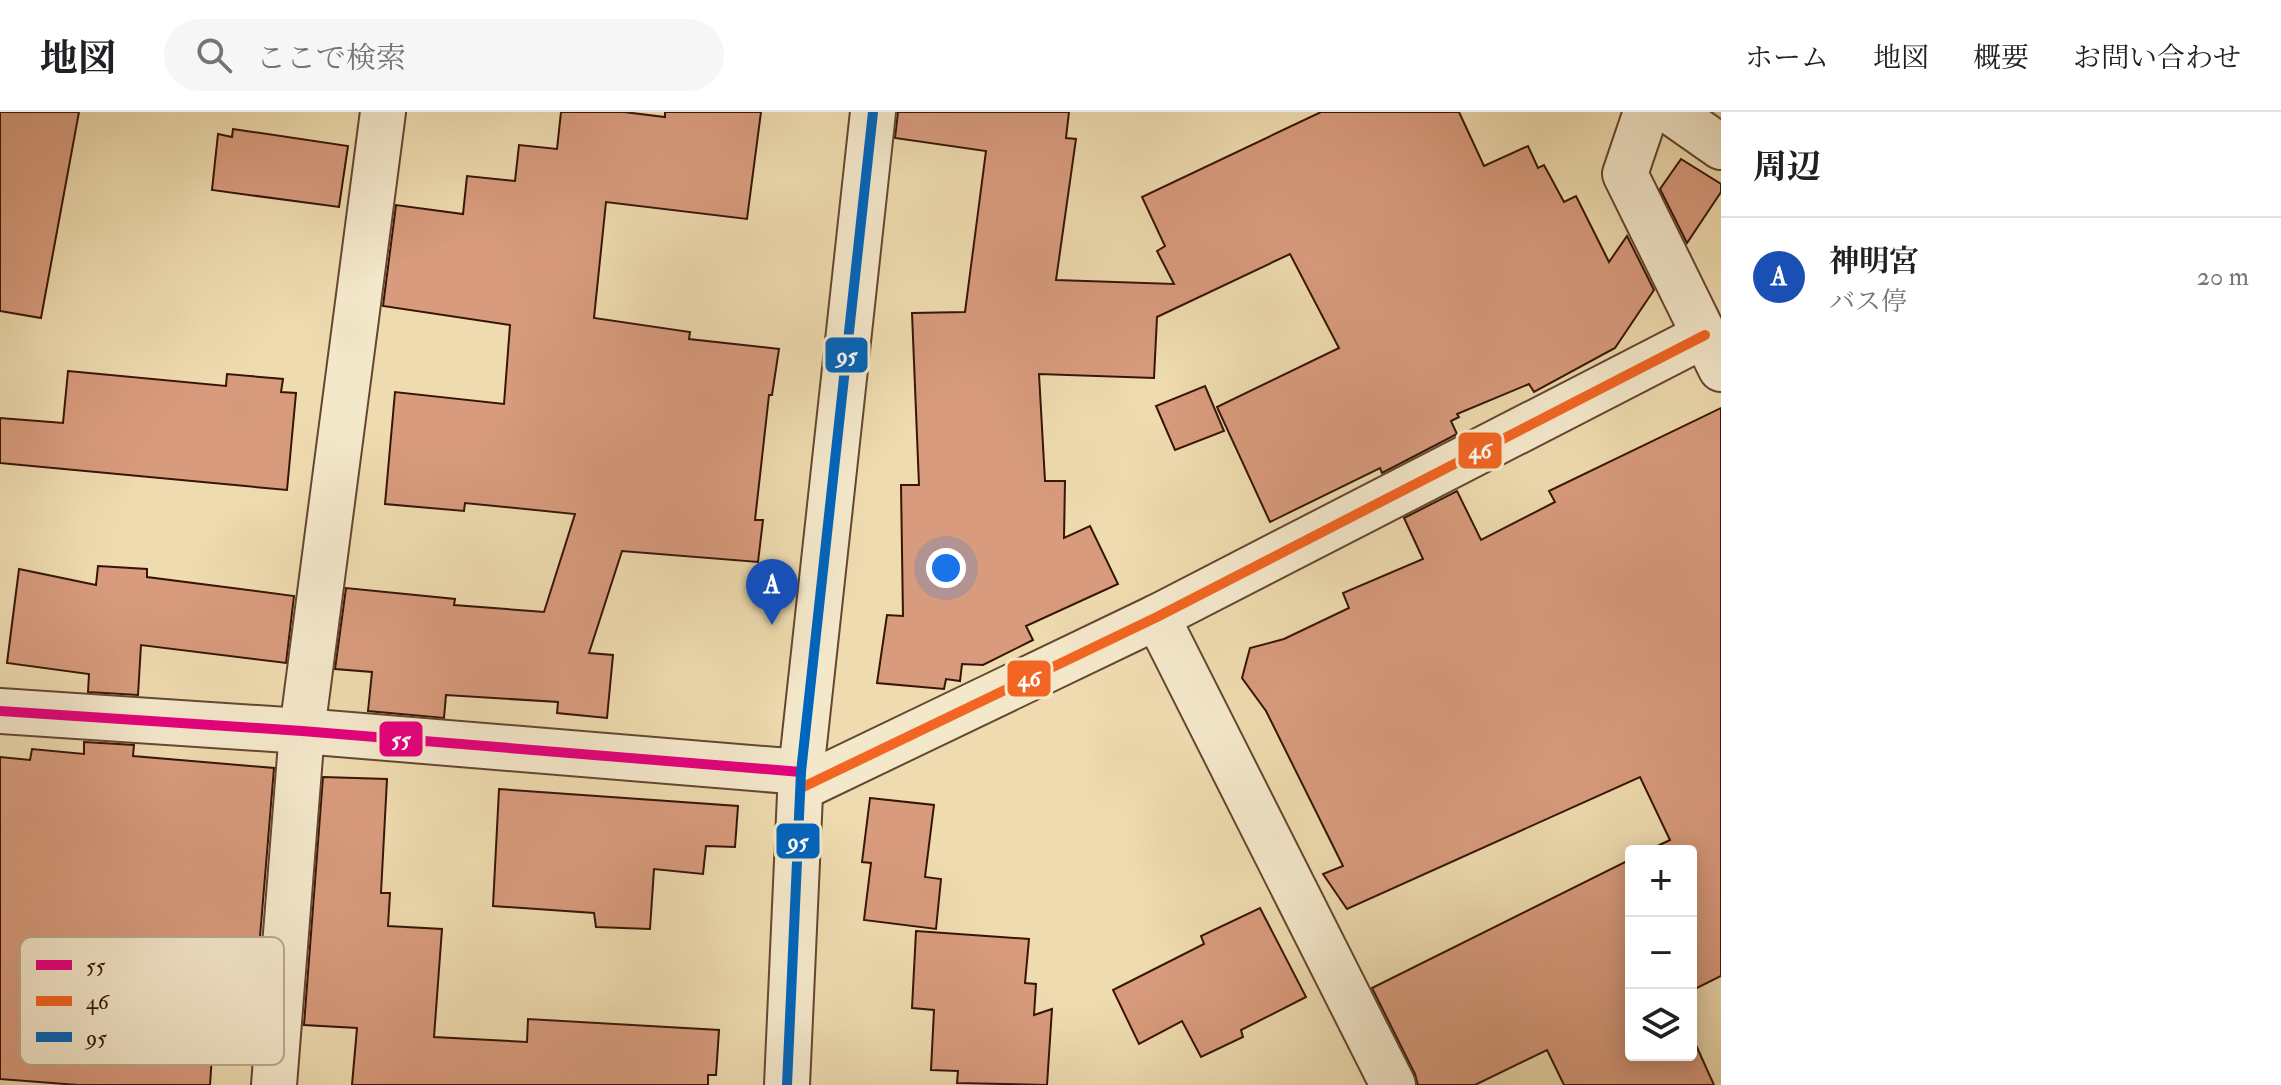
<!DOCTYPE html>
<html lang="ja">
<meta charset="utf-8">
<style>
body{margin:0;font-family:"IM FELL Double Pica","Noto Serif JP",serif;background:#f6f6f6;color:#202124}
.controls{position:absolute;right:24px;bottom:24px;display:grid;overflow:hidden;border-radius:8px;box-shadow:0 4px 20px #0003}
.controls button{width:72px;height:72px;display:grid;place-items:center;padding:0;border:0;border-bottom:2px solid #e0e0e0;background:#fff;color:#202124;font:40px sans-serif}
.you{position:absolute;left:946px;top:456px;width:28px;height:28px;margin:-20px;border:6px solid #fff;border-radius:50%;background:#1a73e8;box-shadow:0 0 0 12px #1a73e833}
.badge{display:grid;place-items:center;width:52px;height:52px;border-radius:50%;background:#0b8043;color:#fff;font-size:26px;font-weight:700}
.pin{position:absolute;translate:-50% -66px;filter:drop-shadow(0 2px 4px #0008)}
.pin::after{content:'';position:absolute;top:42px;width:28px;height:24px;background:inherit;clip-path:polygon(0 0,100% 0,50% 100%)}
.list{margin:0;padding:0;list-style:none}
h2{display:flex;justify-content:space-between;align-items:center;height:104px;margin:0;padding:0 32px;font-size:34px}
h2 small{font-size:26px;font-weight:400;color:#757577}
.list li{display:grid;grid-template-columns:52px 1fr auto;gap:24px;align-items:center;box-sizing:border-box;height:120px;padding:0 32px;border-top:2px solid #e0e0e0}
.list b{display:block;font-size:30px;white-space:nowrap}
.list p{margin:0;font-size:26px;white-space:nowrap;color:#757577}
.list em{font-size:26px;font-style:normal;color:#757577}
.icon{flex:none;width:44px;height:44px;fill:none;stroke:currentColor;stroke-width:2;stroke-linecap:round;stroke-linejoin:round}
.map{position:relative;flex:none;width:1721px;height:973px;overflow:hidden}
header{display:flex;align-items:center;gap:48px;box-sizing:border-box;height:112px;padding:0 40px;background:#fff;border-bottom:2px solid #e0e0e0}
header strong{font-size:38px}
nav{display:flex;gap:44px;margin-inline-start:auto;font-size:28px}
.search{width:560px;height:72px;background:#f6f6f6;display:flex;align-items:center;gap:20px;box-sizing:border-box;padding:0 28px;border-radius:44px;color:#757577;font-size:30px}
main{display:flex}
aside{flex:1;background:#fff}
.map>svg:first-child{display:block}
.building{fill:#d89b7d;stroke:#371506;stroke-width:2}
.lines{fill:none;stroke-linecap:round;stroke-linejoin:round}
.minor-casing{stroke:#654630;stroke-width:48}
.tertiary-casing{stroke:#654630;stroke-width:48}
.minor{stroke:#f4e8cb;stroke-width:44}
.tertiary{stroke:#f4e8cb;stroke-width:44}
.bus-1-casing{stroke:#f4e8cb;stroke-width:16}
.bus-2-casing{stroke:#f4e8cb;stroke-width:16}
.bus-3-casing{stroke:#f4e8cb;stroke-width:16}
.bus-1{stroke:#e5007d;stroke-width:10}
.bus-2{stroke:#f26522;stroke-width:10}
.bus-3{stroke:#0065bd;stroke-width:10}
.key{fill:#f4e8cb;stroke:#bba990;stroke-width:2}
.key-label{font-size:22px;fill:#371506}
.line-badge{stroke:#f4e8cb;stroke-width:3}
.badge-label{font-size:22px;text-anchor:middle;font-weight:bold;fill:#fff}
</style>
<header>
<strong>地図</strong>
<div class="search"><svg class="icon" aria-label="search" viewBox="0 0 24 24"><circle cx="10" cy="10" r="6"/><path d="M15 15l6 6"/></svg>ここで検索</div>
<nav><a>ホーム</a><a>地図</a><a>概要</a><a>お問い合わせ</a></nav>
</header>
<main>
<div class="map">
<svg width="1721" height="973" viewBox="0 0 1721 973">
<rect width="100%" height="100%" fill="#eedbaf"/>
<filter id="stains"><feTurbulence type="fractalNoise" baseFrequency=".0025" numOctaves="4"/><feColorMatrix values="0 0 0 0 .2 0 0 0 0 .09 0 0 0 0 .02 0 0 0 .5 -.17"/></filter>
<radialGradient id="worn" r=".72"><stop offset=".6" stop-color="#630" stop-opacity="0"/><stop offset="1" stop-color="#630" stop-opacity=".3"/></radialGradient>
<g class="building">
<path d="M0,0H79L41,206L0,199Z"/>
<path d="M561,0H624L665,5V0H761L747,107L606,90L594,206L690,220L689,227L779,237L772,283H769L755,408H763L758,450L622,439L589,541L613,543L607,606L557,601L558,590L446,583L444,606L368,599L372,560L335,557L346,476L455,487L454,493L544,500L575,402L465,391L464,399L385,392L395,280L504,292L510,213L383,194L396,93L463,102L467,64L515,69L519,33L557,37Z"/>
<path d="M898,0H1069L1066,26L1076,27L1056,168L1174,172L1157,139L1165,134L1142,85L1321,0H1459L1484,54L1528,34L1538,56L1544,53L1564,90L1576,84L1609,150L1627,124L1654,178L1615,236L1534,280L1529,272L1457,302L1459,305L1451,309L1457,322L1382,361L1380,356L1270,410L1217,295L1339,236L1290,142L1157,205L1154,266L1039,262L1045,369H1065L1064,426L1090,414L1118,472L1026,514L1033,528L983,553L962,552L960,569L946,567L944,577L877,571L887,503L903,504L901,373H919L912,201L965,200L986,39L895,26Z"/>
<path d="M233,17L348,34L339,95L212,78L218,22L232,25Z"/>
<path d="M1681,47L1721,72V80L1687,131L1660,77Z"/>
<path d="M68,259L226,274L227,262L283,267L281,280L296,281L287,378L0,351V306L63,311Z"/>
<path d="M1205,274L1224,319L1175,338L1156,294Z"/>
<path d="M1721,296V864L1691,879V739H1647L1670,728L1640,665L1347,797L1323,762L1343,754L1266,599L1242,566L1250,536L1284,527L1349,496L1343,481L1423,447L1404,406L1457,379L1481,428L1555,390L1549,379Z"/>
<path d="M98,454L147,457V465L294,484L286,551L141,533L138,583L88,580L89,562L7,551L19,457L96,473Z"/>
<path d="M84,630L134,633L133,644L274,656L250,945L212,943L210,973H78L0,967V645L30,648L32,637L84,642Z"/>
<path d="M323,665L387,667L381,781H390L388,814L442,817L434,925L527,930L528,907L719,918L716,963H708V973H352L357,916L304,913Z"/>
<path d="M499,677L738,694L735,735L706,734L703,762L654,757L650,817L596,815L594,801L493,794Z"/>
<path d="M870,686L934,693L925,765L941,767L936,817L864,808L871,751L862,750Z"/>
<path d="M1631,747V943H1691V922L1714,973H1564L1547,938L1475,973H1418L1415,962L1372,876Z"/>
<path d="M1260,796L1306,885L1241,918L1243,925L1201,945L1182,909L1139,932L1113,878L1204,832L1201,824Z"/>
<path d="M916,819L1029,827L1025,871L1036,872L1034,903L1052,897L1047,973L957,971L958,959L931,958L934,898L912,896Z"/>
</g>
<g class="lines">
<defs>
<g id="minor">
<path d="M1646,0L1625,62L1721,257"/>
<path d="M1671,0L1721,35"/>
<path d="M1157,505L1393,973"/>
<path d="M0,599L302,619L801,660"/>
<path d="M801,676L1157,505L1705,223"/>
<path d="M274,973L302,619L383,0"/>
</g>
<path id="tertiary" d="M787,973L801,660L873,0"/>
</defs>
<use href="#minor" class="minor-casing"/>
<use href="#tertiary" class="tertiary-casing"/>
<use href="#minor" class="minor"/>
<use href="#tertiary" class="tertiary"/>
<defs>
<path id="bus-1" d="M0,599L302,619L801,660"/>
<path id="bus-2" d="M801,676L1157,505L1705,223"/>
<path id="bus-3" d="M787,973L801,660L873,0"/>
</defs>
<use href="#bus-1" class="bus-1-casing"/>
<use href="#bus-2" class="bus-2-casing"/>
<use href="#bus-3" class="bus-3-casing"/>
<use href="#bus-1" class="bus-1"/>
<use href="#bus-2" class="bus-2"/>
<use href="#bus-3" class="bus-3"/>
</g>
<rect x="20" y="825" width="264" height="128" rx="12" class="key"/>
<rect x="36" y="848" width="36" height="10" fill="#e5007d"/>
<rect x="36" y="884" width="36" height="10" fill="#f26522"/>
<rect x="36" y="920" width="36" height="10" fill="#0065bd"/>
<g class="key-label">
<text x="86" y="861">55</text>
<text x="86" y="897">46</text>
<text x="86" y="933">95</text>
</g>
<g class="line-badge">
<rect x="824" y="224" width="45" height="38" rx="8" fill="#0065bd"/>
<rect x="1457" y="319" width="46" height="39" rx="8" fill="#f26522"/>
<rect x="1006" y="547" width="46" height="39" rx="8" fill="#f26522"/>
<rect x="378" y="608" width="46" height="38" rx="8" fill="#e5007d"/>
<rect x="775" y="710" width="46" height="38" rx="8" fill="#0065bd"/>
</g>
<g class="badge-label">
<text x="847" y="251">95</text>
<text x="1480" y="346">46</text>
<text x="1029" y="574">46</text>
<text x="401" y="635">55</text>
<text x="798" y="737">95</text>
</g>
<rect width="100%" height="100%" filter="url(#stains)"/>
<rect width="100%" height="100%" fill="url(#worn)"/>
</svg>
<div class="controls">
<button>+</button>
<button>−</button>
<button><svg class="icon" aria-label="layers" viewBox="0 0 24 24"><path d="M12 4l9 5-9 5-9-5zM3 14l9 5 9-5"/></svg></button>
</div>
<div class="you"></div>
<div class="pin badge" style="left:772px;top:513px;background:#1a4fb4">A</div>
</div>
<aside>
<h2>周辺<small></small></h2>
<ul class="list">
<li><span class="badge" style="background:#1a4fb4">A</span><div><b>神明宮</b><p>バス停</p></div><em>20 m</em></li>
</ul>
</aside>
</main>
